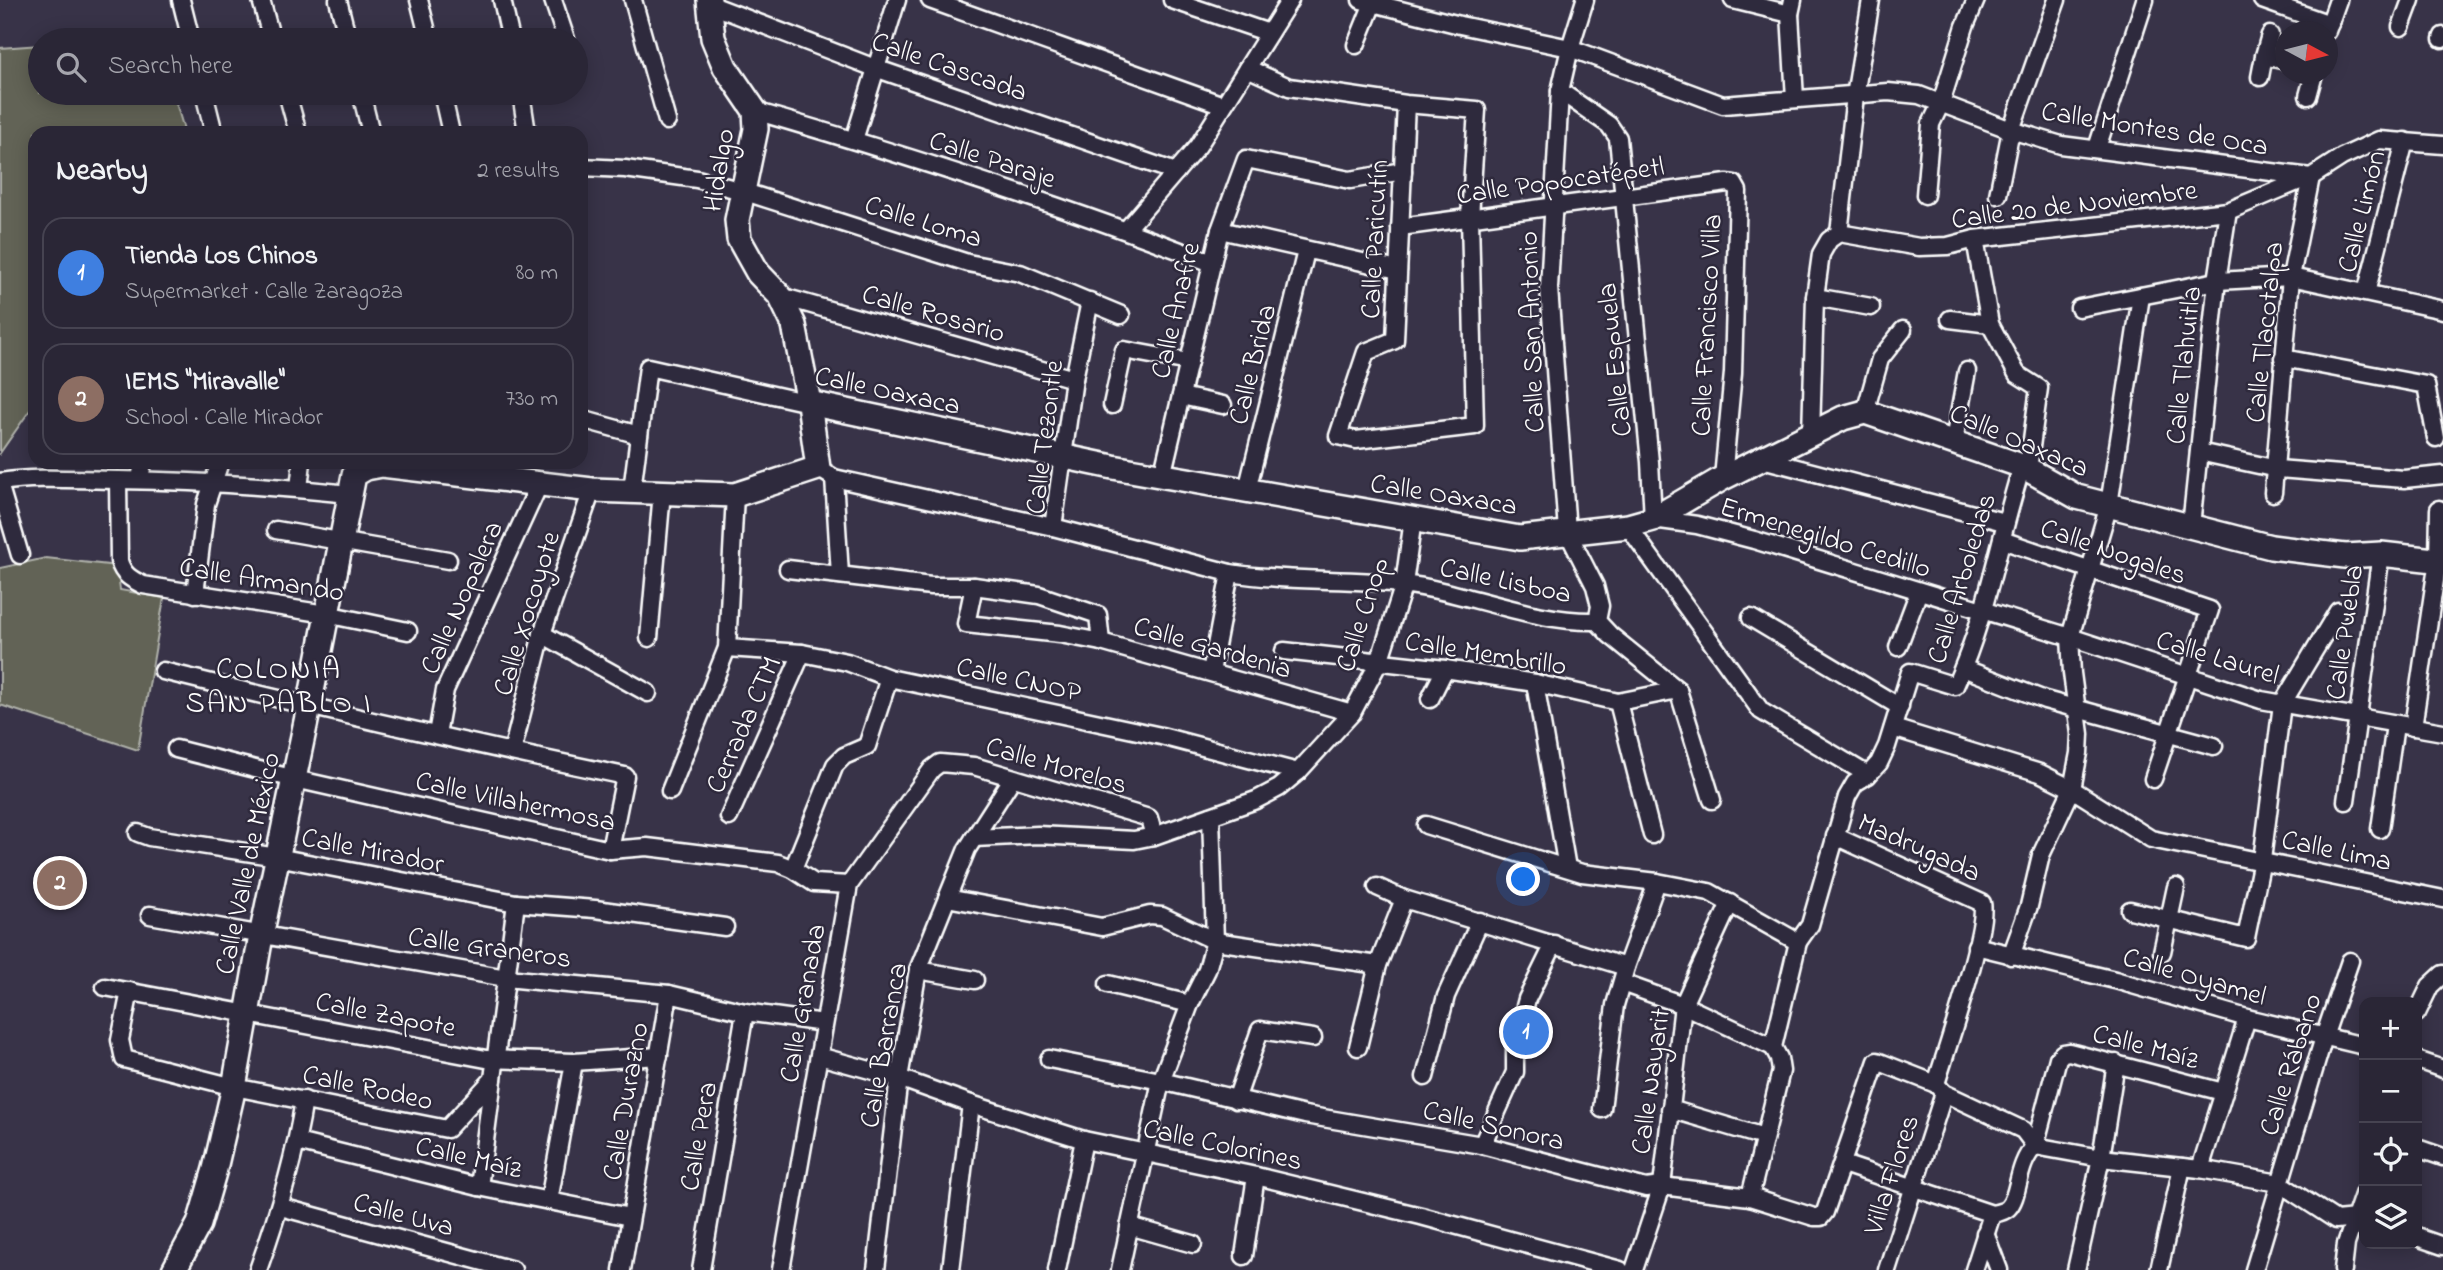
<!DOCTYPE html>
<meta charset="utf-8">
<style>
body{margin:0;font-family:"Indie Flower",sans-serif;background:#322e3e;color:#f1f3f6}
.controls{position:absolute;right:21px;bottom:21px;display:grid;overflow:hidden;border-radius:14px;box-shadow:0 4px 18px #0003}
.controls button{width:63px;height:63px;display:grid;place-items:center;padding:0;border:0;border-bottom:2px solid #464351;background:#2a2636;color:#f1f3f6;font:35px sans-serif}
.compass{position:absolute;left:2275px;top:21px;width:63px;height:63px;border-radius:50%;background:#2a2636;box-shadow:0 4px 18px #0003;rotate:97deg}
.you{position:absolute;left:1524px;top:880px;width:24px;height:24px;margin:-18px;border:5px solid #fff;border-radius:50%;background:#1a73e8;box-shadow:0 0 0 10px #1a73e833}
.badge{display:grid;place-items:center;width:46px;height:46px;border-radius:50%;background:#ff9aa2;color:#fff;font-size:23px;font-weight:700}
.pin{position:absolute;translate:-50% -50%;border:4px solid #fff;box-shadow:0 2px 7px #0006}
.list{margin:0;padding:0;list-style:none}
h2{display:flex;justify-content:space-between;align-items:center;height:91px;margin:0;padding:0 28px;font-size:30px}
h2 small{font-size:23px;font-weight:400;color:#a5a5ad}
.list li{display:grid;grid-template-columns:46px 1fr auto;gap:21px;align-items:center;box-sizing:border-box;height:112px;margin:0 14px 14px;padding:0 14px;border:2px solid #464351;border-radius:21px}
.list b{display:block;font-size:26px;white-space:nowrap}
.list p{margin:0;font-size:23px;white-space:nowrap;color:#a5a5ad}
.list em{font-size:23px;font-style:normal;color:#a5a5ad}
.icon{flex:none;width:38px;height:38px;fill:none;stroke:currentColor;stroke-width:2;stroke-linecap:round;stroke-linejoin:round}
.map{position:relative;flex:none;width:2443px;height:1270px;overflow:hidden}
.search{position:absolute;background:#2a2636;box-shadow:0 4px 18px #0003;left:28px;top:28px;width:560px;height:77px;display:flex;align-items:center;gap:18px;box-sizing:border-box;padding:0 24px;border-radius:38px;color:#a5a5ad;font-size:26px}
.panel{position:absolute;background:#2a2636;box-shadow:0 4px 18px #0003;left:28px;top:126px;width:560px;height:343px;border-radius:21px}
.map>svg:first-child{display:block}
.green{fill:#626457;stroke:#b0b2ab;stroke-width:2}
.lines{fill:none;stroke-linecap:round;stroke-linejoin:round}
.street-casing{stroke:#fff;stroke-width:21}
.secondary-casing{stroke:#fff;stroke-width:28}
.street{stroke:#2f2a3d;stroke-width:16}
.secondary{stroke:#2f2a3d;stroke-width:23}
.labels{text-anchor:middle;stroke-width:5;stroke-linejoin:round;paint-order:stroke}
.street-label{font-size:28px;fill:#fff;stroke:#2f2a3d}
.neighbourhood-label{font-size:30px;letter-spacing:2px;fill:#fff;stroke:#2f2a3d}
</style>
<div class="map">
<svg width="2443" height="1270" viewBox="0 0 2443 1270">
<rect width="100%" height="100%" fill="#383348"/>
<filter id="ink" filterUnits="userSpaceOnUse"><feTurbulence type="fractalNoise" baseFrequency=".0143" numOctaves="2"/><feDisplacementMap in="SourceGraphic" scale="14" xChannelSelector="R" yChannelSelector="G"/><feConvolveMatrix kernelMatrix="1 2 1 2 8 2 1 2 1" color-interpolation-filters="sRGB"/></filter>
<g filter="url(#ink)">
<g class="green">
<path d="M40,45V93H173L185,133H35V403L0,453V48Z"/>
<path d="M46,558L117,566L120,590L164,598L138,750L0,705V568Z"/>
</g>
<g class="lines">
<defs>
<g id="street">
<path d="M181,0L191,40"/>
<path d="M261,0L272,40"/>
<path d="M338,0L348,40"/>
<path d="M419,0L429,40"/>
<path d="M502,0L511,40"/>
<path d="M553,0L566,39"/>
<path d="M633,0L667,121"/>
<path d="M930,0L1223,105"/>
<path d="M1172,0L1269,33"/>
<path d="M1361,0L1460,25L1570,48L1723,105L1888,92L1919,95L2011,130L2061,145L2311,177L2342,157L2379,140L2443,145"/>
<path d="M1585,0L1570,48L1560,91L1549,288L1567,531L1595,586L1600,606L1597,621L1610,635L1678,690"/>
<path d="M1733,0L1790,14"/>
<path d="M1793,0L1790,14L1795,99"/>
<path d="M2262,0L2330,24"/>
<path d="M709,4L875,68L1176,172"/>
<path d="M2401,27L2411,0"/>
<path d="M2327,31L2338,0"/>
<path d="M2442,39L2443,36"/>
<path d="M1356,45L1373,3"/>
<path d="M2264,56L2270,35"/>
<path d="M1247,68L1289,87L1406,104L1477,110L1470,217L1475,426L1356,440L1338,436L1366,352L1395,340L1406,104"/>
<path d="M2260,77L2264,56L2286,61"/>
<path d="M1560,91L1609,125L1618,138L1650,462L1653,519L1697,525L1754,540L2070,637L2261,700L2443,732"/>
<path d="M204,93L214,133"/>
<path d="M287,93L298,133"/>
<path d="M361,93L371,133"/>
<path d="M442,93L451,133"/>
<path d="M521,93L527,133"/>
<path d="M2308,96L2314,74"/>
<path d="M755,111C909,156 1062,205 1212,263"/>
<path d="M854,140L897,0"/>
<path d="M2097,148L2145,0"/>
<path d="M581,167L625,169L697,179L742,191L968,263L1020,273L1121,315"/>
<path d="M1925,195L1931,124L1941,103L1965,26L1976,0"/>
<path d="M1998,195L2011,130L2057,0"/>
<path d="M1400,227L1727,183L1734,184L1738,191L1733,373L1723,478"/>
<path d="M1126,230L1198,146L1290,0"/>
<path d="M1220,230L1398,270"/>
<path d="M1839,233L1919,247L1948,246L1975,239L2228,211L2309,177"/>
<path d="M1975,239L1990,324L2017,374L2039,388L2028,469"/>
<path d="M2366,293L2405,141"/>
<path d="M780,296L1074,379"/>
<path d="M1815,297L1871,307"/>
<path d="M2079,308L2217,281L2291,277L2443,310"/>
<path d="M1950,319L1990,324"/>
<path d="M2283,358L2426,385L2436,438"/>
<path d="M1181,396L1223,405"/>
<path d="M1112,405L1124,350L1189,362"/>
<path d="M1865,412L1880,359L1903,330"/>
<path d="M581,419L639,435"/>
<path d="M1811,435L1815,297L1821,254L1829,240L1839,233L1855,96L1871,0"/>
<path d="M1954,441L1967,371"/>
<path d="M2199,452L2277,469L2404,479L2443,475"/>
<path d="M1762,459L2004,522"/>
<path d="M818,468L834,478L1053,527L1230,573C1287,582 1345,578 1402,584C1466,591 1532,623 1597,621"/>
<path d="M1162,476L1220,230L1246,159L1350,180L1403,171"/>
<path d="M834,478L840,575"/>
<path d="M118,480L119,561C123,575 131,579 143,585L326,614L408,631"/>
<path d="M140,480L143,462"/>
<path d="M0,482C39,476 79,480 118,480C195,481 273,486 350,494"/>
<path d="M0,487L20,555"/>
<path d="M299,488L302,462"/>
<path d="M632,490L648,367L809,403"/>
<path d="M1247,490L1306,251"/>
<path d="M2273,493L2291,277L2311,177"/>
<path d="M1628,526L1761,711L1868,775"/>
<path d="M2191,526L2217,281L2228,211"/>
<path d="M1053,527L1074,379L1090,301"/>
<path d="M276,530L448,560"/>
<path d="M2002,540L2210,610L2153,779"/>
<path d="M788,569L931,586H974L966,624L1060,634L1101,642L1352,713"/>
<path d="M974,586L1039,595L1098,615L1101,642"/>
<path d="M195,594L206,504L220,462"/>
<path d="M1751,618L1900,707"/>
<path d="M542,634L648,693"/>
<path d="M649,638L662,492"/>
<path d="M1898,647L1919,591"/>
<path d="M727,648L802,653L847,662L889,678L1161,736L1298,772"/>
<path d="M1284,651L1445,669L1535,683L1618,702L1678,690"/>
<path d="M1963,668L2045,700L2214,746"/>
<path d="M163,671C316,709 470,744 625,776L610,850"/>
<path d="M1211,672L1230,573"/>
<path d="M1535,683L1567,868"/>
<path d="M1678,690L1712,800"/>
<path d="M1430,699L1445,669"/>
<path d="M1618,702L1652,835"/>
<path d="M2413,727L2438,560L2439,509"/>
<path d="M1893,728L2040,773L2072,789L2151,839L2443,899"/>
<path d="M437,734L445,690L539,485"/>
<path d="M176,749L295,779L610,850L647,847L778,863L793,869L814,883L849,885"/>
<path d="M512,752L542,634L592,490"/>
<path d="M670,791L727,648L735,495"/>
<path d="M2346,801L2381,554"/>
<path d="M729,817L802,653"/>
<path d="M1426,825L1582,873L1657,882L1709,892L1798,942"/>
<path d="M2380,829L2395,725"/>
<path d="M138,833L149,837L277,857L516,903L595,909L725,927"/>
<path d="M1835,836L1982,903C1989,925 1945,1054 1936,1084"/>
<path d="M974,838L1038,835L1134,840L1154,836L1256,800L1279,788L1298,772L1352,713L1379,662L1404,584L1413,519"/>
<path d="M793,869L835,765L844,756L867,746L889,678"/>
<path d="M1377,887L1404,899L1626,967"/>
<path d="M947,898L1102,927L1150,915L1162,916L1215,941L1378,965"/>
<path d="M2130,910L2246,938L2262,860L2282,704L2338,611"/>
<path d="M150,915L506,978L669,994L745,1012L824,1023"/>
<path d="M1976,946L2115,980L2247,1018L2364,1046"/>
<path d="M2162,952L2176,887"/>
<path d="M2011,956L2029,906L2041,855L2072,789L2079,753L2080,734L2072,673L2070,637L2109,505L2141,296"/>
<path d="M918,970L975,980"/>
<path d="M1622,983L1683,1005L1773,1047"/>
<path d="M1108,984L1190,1004"/>
<path d="M105,987L486,1059L574,1062L659,1056"/>
<path d="M130,991L120,1040L124,1059L234,1087L447,1129L493,1079L516,903"/>
<path d="M2417,1013L2430,986L2443,974"/>
<path d="M1358,1047L1378,965L1404,899"/>
<path d="M819,1056L899,1078L971,1104L1084,1140L1256,1176L1421,1216L1620,1270"/>
<path d="M1049,1059L1161,1081L1305,1115L1482,1145L1646,1188L1662,1186L1750,1197L1814,1217H1821L1825,1212L1877,1061L1936,1084L1944,1093L2023,1130L2035,1146L2101,1158L2200,1169L2279,1183L2336,1220L2356,1218L2364,1221"/>
<path d="M2417,1060L2443,1069"/>
<path d="M1425,1077L1446,996L1480,921"/>
<path d="M1236,1100L1260,1030L1313,1038"/>
<path d="M1602,1109L1615,1005L1626,967L1657,882"/>
<path d="M1670,1109L1764,1137"/>
<path d="M297,1142L479,1187L630,1217"/>
<path d="M1482,1145L1515,1072V1043L1527,999L1554,944"/>
<path d="M2417,1148L2443,1157"/>
<path d="M1843,1164L1992,1214C1997,1213 2004,1212 2008,1208C2020,1196 2016,1165 2035,1146L2058,1058L2063,1053L2069,1052L2223,1092"/>
<path d="M2200,1169L2247,1018"/>
<path d="M479,1187L493,1079"/>
<path d="M1750,1197L1781,1071L1779,1058L1773,1047L1798,942L1810,925L1847,797L1855,783L1868,775L1879,763L1887,746L1910,672L1955,686C1987,616 1999,539 2022,466"/>
<path d="M549,1201L574,1062"/>
<path d="M281,1207L513,1270"/>
<path d="M1129,1226L1193,1244"/>
<path d="M1985,1233L1999,1270"/>
<path d="M2417,1237L2443,1246"/>
<path d="M1244,1256L1256,1176"/>
<path d="M258,1270C278,1214 295,1159 304,1100"/>
<path d="M622,1270L669,994"/>
<path d="M701,1270L745,1012"/>
<path d="M781,1270L849,885L932,769L940,763L974,766L1149,818L1154,836"/>
<path d="M876,1270L899,1078L918,970L967,849L1012,779"/>
<path d="M951,1270L971,1104"/>
<path d="M1057,1270L1084,1140"/>
<path d="M1120,1270L1161,1081L1190,1004L1207,970L1215,941L1211,816"/>
<path d="M1634,1270L1662,1186L1683,1005L1730,903"/>
<path d="M1887,1270L1944,1093"/>
<path d="M1974,1270L1992,1214"/>
<path d="M2076,1270L2101,1158L2116,1063"/>
<path d="M2159,1270L2182,1167"/>
<path d="M2254,1270L2324,1037L2350,961"/>
<path d="M2343,1270L2346,1244L2364,1192"/>
</g>
<g id="secondary">
<path d="M809,403L1113,467L1520,538L1628,526L1653,519L1723,478L1843,418L1865,412L2022,466L2077,497L2271,547L2345,556L2381,554L2443,561"/>
<path d="M174,1270L199,1224L215,1169L234,1087L261,936L309,707L354,475L366,468L382,465L592,490L735,495L818,468L809,403L794,325L780,296L758,273L739,239L737,220L756,129L755,111L725,67L713,38L709,0"/>
</g>
</defs>
<use href="#street" class="street-casing"/>
<use href="#secondary" class="secondary-casing"/>
<use href="#street" class="street"/>
<use href="#secondary" class="secondary"/>
</g>
</g>
<g class="labels">
<g class="street-label">
<text transform="translate(950 65) rotate(19)" y="10">Calle Cascada</text>
<text transform="translate(2155 127) rotate(9)" y="10">Calle Montes de Oca</text>
<text transform="translate(993 158) rotate(18)" y="10">Calle Paraje</text>
<text transform="translate(717 170) rotate(-81)" y="10">Hidalgo</text>
<text transform="translate(1560 179) rotate(-8)" y="10">Calle Popocatépetl</text>
<text transform="translate(2074 203) rotate(-7)" y="10">Calle 20 de Noviembre</text>
<text transform="translate(2360 211) rotate(-76)" y="10">Calle Limón</text>
<text transform="translate(924 220) rotate(17)" y="10">Calle Loma</text>
<text transform="translate(1373 239) rotate(-87)" y="10">Calle Paricutín</text>
<text transform="translate(1174 310) rotate(-77)" y="10">Calle Anafre</text>
<text transform="translate(934 312) rotate(16)" y="10">Calle Rosario</text>
<text transform="translate(1705 325) rotate(-87)" y="10">Calle Francisco Villa</text>
<text transform="translate(1530 332) rotate(-92)" y="10">Calle San Antonio</text>
<text transform="translate(2263 332) rotate(-84)" y="10">Calle Tlacotalpa</text>
<text transform="translate(1613 360) rotate(-96)" y="10">Calle Espuela</text>
<text transform="translate(1251 364) rotate(-76)" y="10">Calle Brida</text>
<text transform="translate(2182 365) rotate(-84)" y="10">Calle Tlahuitla</text>
<text transform="translate(888 389) rotate(12)" y="10">Calle Oaxaca</text>
<text transform="translate(1043 437) rotate(-83)" y="10">Calle Tezontle</text>
<text transform="translate(2020 439) rotate(23)" y="10">Calle Oaxaca</text>
<text transform="translate(1444 493) rotate(9)" y="10">Calle Oaxaca</text>
<text transform="translate(1826 536) rotate(17)" y="10">Ermenegildo Cedillo</text>
<text transform="translate(2114 550) rotate(19)" y="10">Calle Nogales</text>
<text transform="translate(262 578) rotate(9)" y="10">Calle Armando</text>
<text transform="translate(1960 578) rotate(-73)" y="10">Calle Arboledas</text>
<text transform="translate(1506 579) rotate(12)" y="10">Calle Lisboa</text>
<text transform="translate(460 597) rotate(-66)" y="10">Calle Nopalera</text>
<text transform="translate(525 613) rotate(-73)" y="10">Calle Xocoyote</text>
<text transform="translate(1361 614) rotate(-72)" y="10">Calle Cnop</text>
<text transform="translate(2343 632) rotate(-82)" y="10">Calle Puebla</text>
<text transform="translate(1213 646) rotate(16)" y="10">Calle Gardenia</text>
<text transform="translate(1486 652) rotate(9)" y="10">Calle Membrillo</text>
<text transform="translate(2218 656) rotate(17)" y="10">Calle Laurel</text>
<text transform="translate(1019 678) rotate(12)" y="10">Calle CNOP</text>
<text transform="translate(742 724) rotate(-66)" y="10">Cerrada CTM</text>
<text transform="translate(1057 764) rotate(16)" y="10">Calle Morelos</text>
<text transform="translate(516 800) rotate(12)" y="10">Calle Villahermosa</text>
<text transform="translate(1920 846) rotate(24)" y="10">Madrugada</text>
<text transform="translate(373 849) rotate(11)" y="10">Calle Mirador</text>
<text transform="translate(2337 849) rotate(12)" y="10">Calle Lima</text>
<text transform="translate(246 863) rotate(-78)" y="10">Calle Valle de México</text>
<text transform="translate(490 946) rotate(8)" y="10">Calle Graneros</text>
<text transform="translate(2195 975) rotate(16)" y="10">Calle Oyamel</text>
<text transform="translate(801 1003) rotate(-80)" y="10">Calle Granada</text>
<text transform="translate(386 1013) rotate(11)" y="10">Calle Zapote</text>
<text transform="translate(882 1045) rotate(-80)" y="10">Calle Barranca</text>
<text transform="translate(2146 1045) rotate(15)" y="10">Calle Maíz</text>
<text transform="translate(2289 1064) rotate(-72)" y="10">Calle Rábano</text>
<text transform="translate(1649 1081) rotate(-82)" y="10">Calle Nayarit</text>
<text transform="translate(368 1086) rotate(12)" y="10">Calle Rodeo</text>
<text transform="translate(624 1101) rotate(-80)" y="10">Calle Durazno</text>
<text transform="translate(1494 1124) rotate(13)" y="10">Calle Sonora</text>
<text transform="translate(697 1136) rotate(-80)" y="10">Calle Pera</text>
<text transform="translate(1223 1143) rotate(12)" y="10">Calle Colorines</text>
<text transform="translate(469 1156) rotate(13)" y="10">Calle Maíz</text>
<text transform="translate(1890 1174) rotate(-72)" y="10">Villa Flores</text>
<text transform="translate(404 1213) rotate(15)" y="10">Calle Uva</text>
</g>
<g class="neighbourhood-label">
<text x="279" y="678">COLONIA<tspan x="279" dy="34">SAN PABLO I</tspan></text>
</g>
</g>
</svg>
<div class="controls">
<button>+</button>
<button>−</button>
<button><svg class="icon" aria-label="locate" viewBox="0 0 24 24"><circle cx="12" cy="12" r="6"/><path d="M12 2v4M12 18v4M2 12h4M18 12h4"/></svg></button>
<button><svg class="icon" aria-label="layers" viewBox="0 0 24 24"><path d="M12 4l9 5-9 5-9-5zM3 14l9 5 9-5"/></svg></button>
</div>
<svg class="compass" viewBox="-18 -18 36 36"><path d="M0-13l5 13h-10z" fill="#e53935"/><path d="M0 13l5-13h-10z" fill="#a5a5ad"/></svg>
<div class="you"></div>
<div class="pin badge" style="left:1526px;top:1032px;background:#3f7fe0">1</div>
<div class="pin badge" style="left:60px;top:883px;background:#8d6e63">2</div>
<div class="search"><svg class="icon" aria-label="search" viewBox="0 0 24 24"><circle cx="10" cy="10" r="6"/><path d="M15 15l6 6"/></svg>Search here</div>
<section class="panel">
<h2>Nearby<small>2 results</small></h2>
<ul class="list">
<li><span class="badge" style="background:#3f7fe0">1</span><div><b>Tienda Los Chinos</b><p>Supermarket · Calle Zaragoza</p></div><em>80 m</em></li>
<li><span class="badge" style="background:#8d6e63">2</span><div><b>IEMS &quot;Miravalle&quot;</b><p>School · Calle Mirador</p></div><em>730 m</em></li>
</ul>
</section>
</div>
